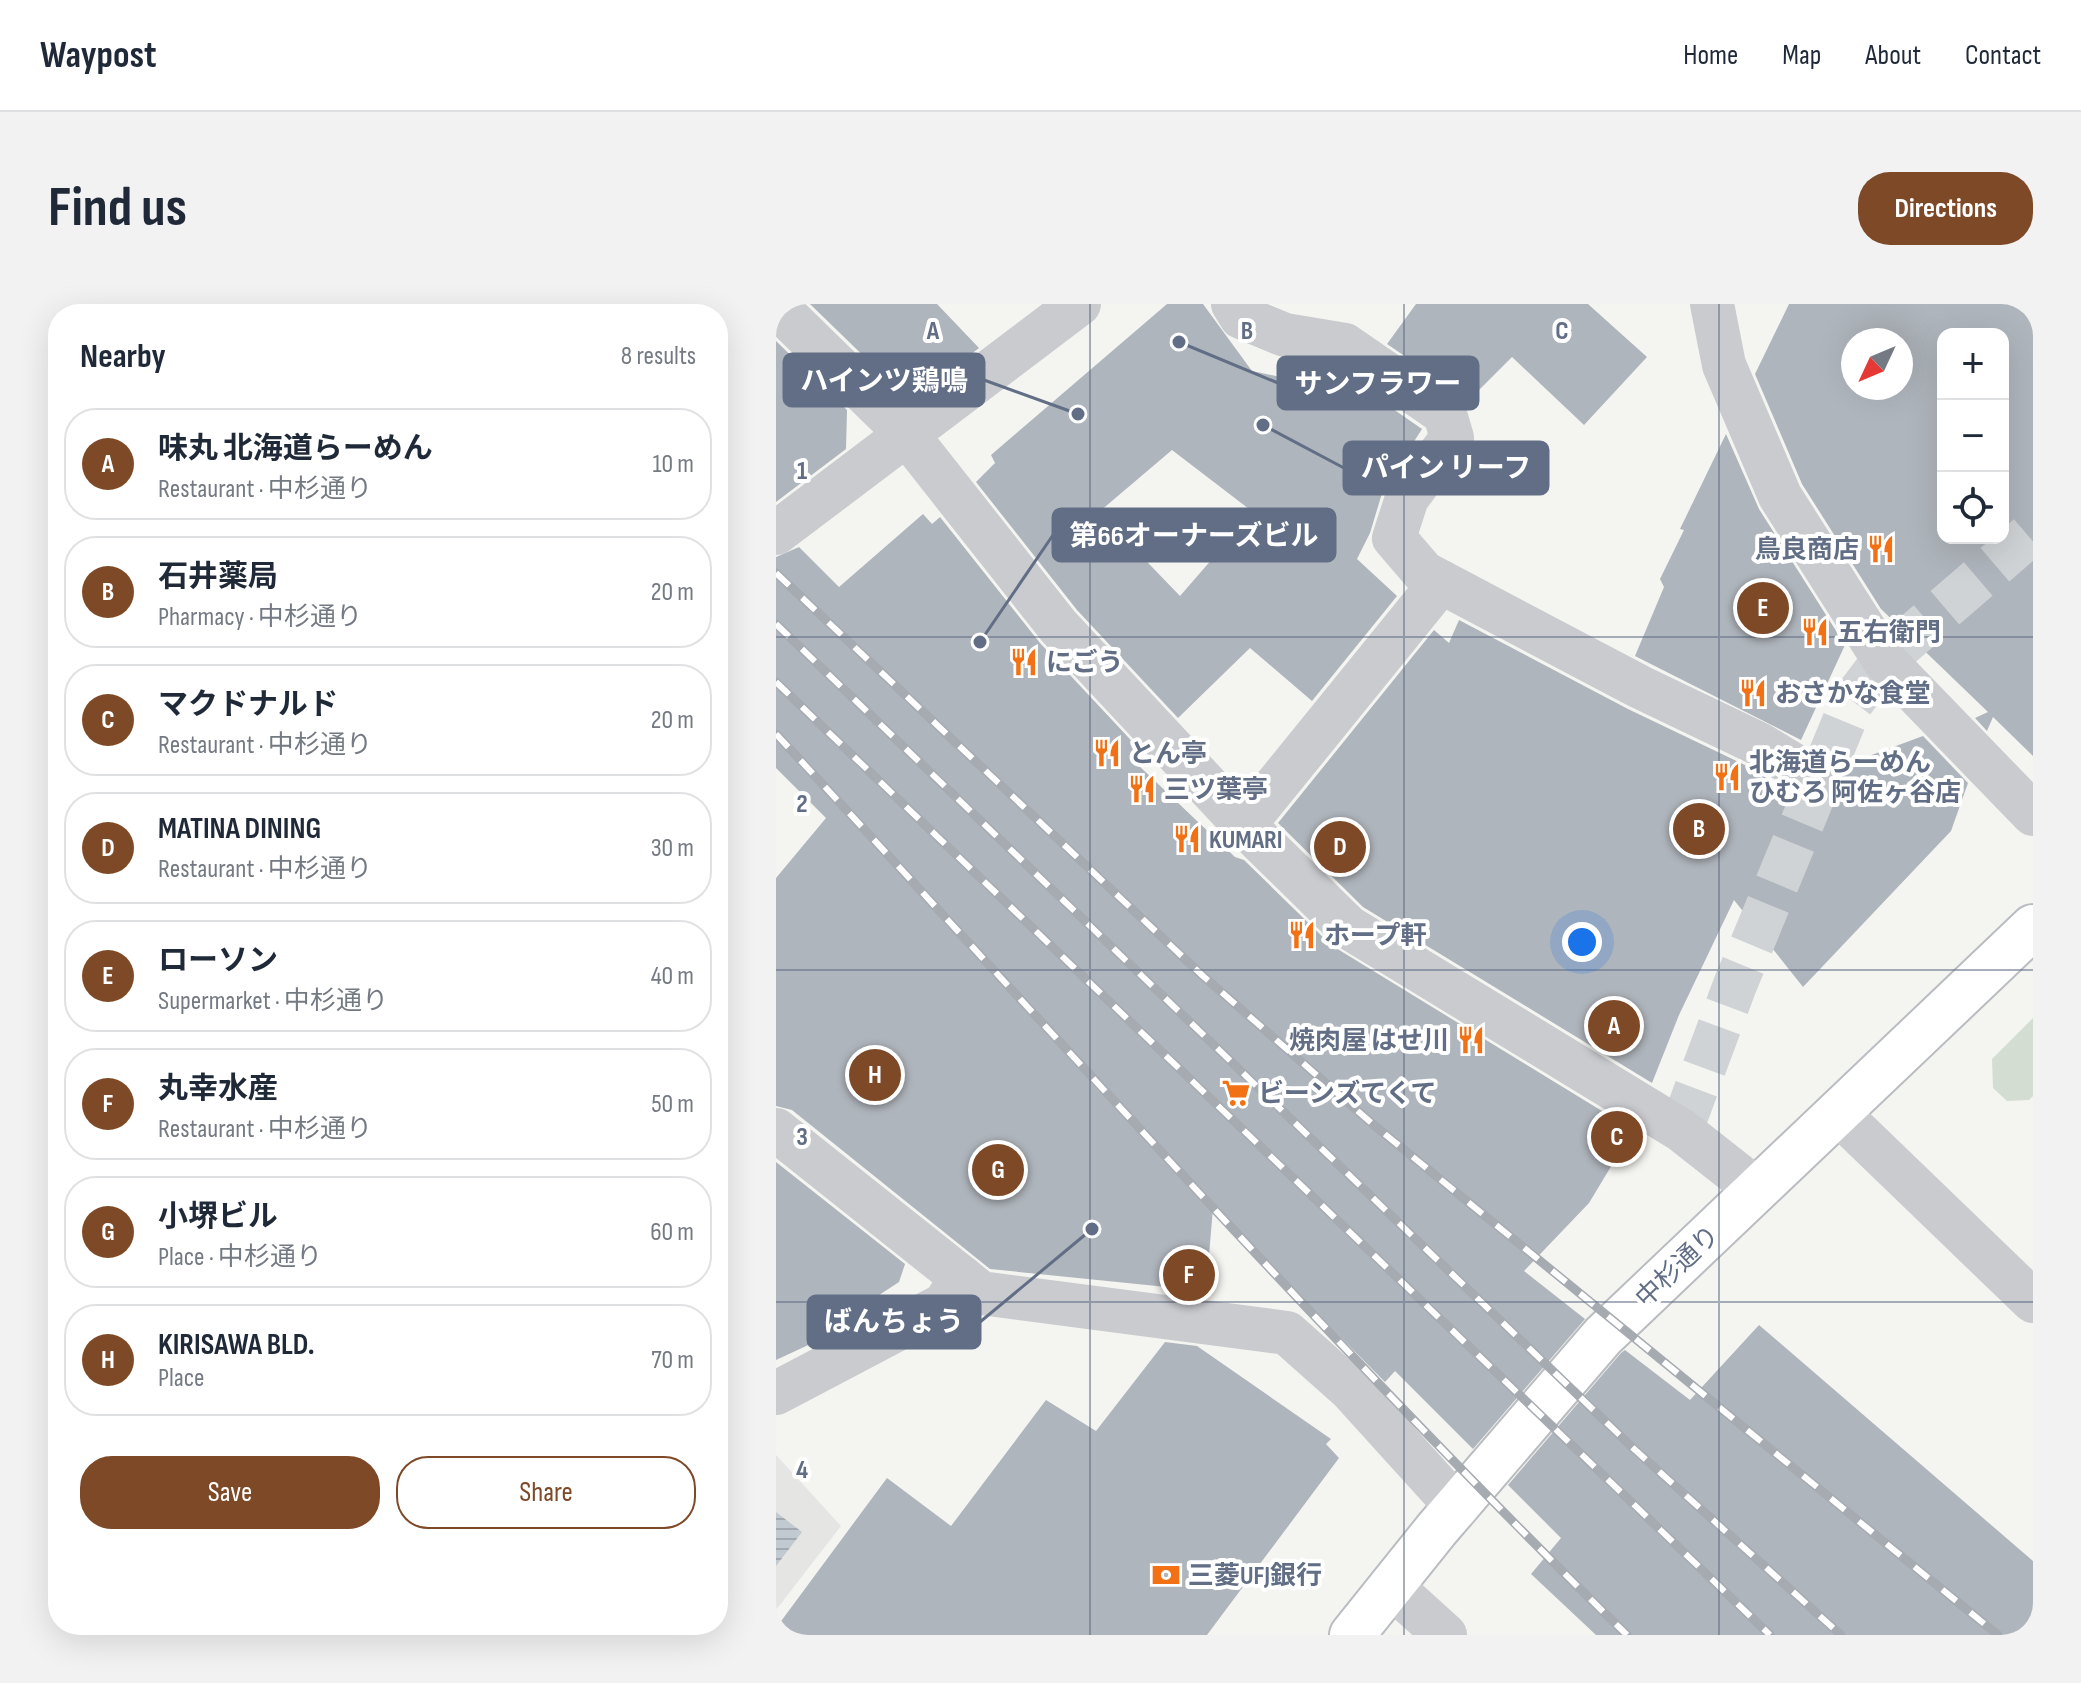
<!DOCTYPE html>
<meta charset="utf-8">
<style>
body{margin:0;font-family:"Sofia Sans Condensed","Noto Sans JP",sans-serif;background:#f2f2f3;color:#1f2937}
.controls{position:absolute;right:24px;top:24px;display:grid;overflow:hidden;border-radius:16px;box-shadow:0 8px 32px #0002}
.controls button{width:72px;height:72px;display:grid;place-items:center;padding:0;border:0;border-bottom:2px solid #e0e1e3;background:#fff;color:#1f2937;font:40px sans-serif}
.compass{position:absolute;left:1065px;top:24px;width:72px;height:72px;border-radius:50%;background:#fff;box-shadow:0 8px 32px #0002;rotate:226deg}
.you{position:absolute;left:806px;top:638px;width:28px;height:28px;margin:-20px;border:6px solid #fff;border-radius:50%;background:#1a73e8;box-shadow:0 0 0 12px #1a73e833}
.badge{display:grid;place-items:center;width:52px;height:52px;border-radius:50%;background:#7e4927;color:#fff;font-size:26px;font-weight:700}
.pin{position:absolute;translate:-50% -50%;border:4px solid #fff;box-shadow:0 2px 8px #0006}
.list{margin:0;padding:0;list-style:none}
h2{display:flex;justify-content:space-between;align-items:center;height:104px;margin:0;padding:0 32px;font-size:34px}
h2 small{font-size:26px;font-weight:400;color:#747a83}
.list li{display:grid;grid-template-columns:52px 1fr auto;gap:24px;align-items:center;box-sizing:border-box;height:112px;margin:0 16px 16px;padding:0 16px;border:2px solid #e0e1e3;border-radius:32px}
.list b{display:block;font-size:30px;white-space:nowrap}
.list p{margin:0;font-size:26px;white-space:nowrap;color:#747a83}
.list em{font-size:26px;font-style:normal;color:#747a83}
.actions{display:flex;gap:16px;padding:24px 32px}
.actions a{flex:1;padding:18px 0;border:2px solid #7e4927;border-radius:32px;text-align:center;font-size:28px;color:#7e4927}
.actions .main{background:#7e4927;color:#fff}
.icon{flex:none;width:44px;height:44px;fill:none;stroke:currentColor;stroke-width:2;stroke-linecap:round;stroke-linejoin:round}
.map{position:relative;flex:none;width:1257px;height:1331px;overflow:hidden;border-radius:32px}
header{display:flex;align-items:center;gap:48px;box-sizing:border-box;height:112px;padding:0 40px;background:#fff;border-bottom:2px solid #e0e1e3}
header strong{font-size:38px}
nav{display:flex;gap:44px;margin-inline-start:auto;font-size:28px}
.intro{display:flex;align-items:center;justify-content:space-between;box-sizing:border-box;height:192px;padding:0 48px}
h1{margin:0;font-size:56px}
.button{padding:20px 36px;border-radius:32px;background:#7e4927;color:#fff;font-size:28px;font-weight:700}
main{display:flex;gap:48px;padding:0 48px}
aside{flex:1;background:#fff;border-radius:32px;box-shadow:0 8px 32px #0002}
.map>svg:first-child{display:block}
.built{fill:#e5e6e4}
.grass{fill:#d4ddd1}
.water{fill:url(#water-rules)}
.building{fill:#afb5bc;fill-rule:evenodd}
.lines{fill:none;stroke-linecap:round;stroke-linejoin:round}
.minor-tunnel{stroke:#cfd3d6;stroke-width:44;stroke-dasharray:44 22;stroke-linecap:butt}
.major-casing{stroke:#b9bcc0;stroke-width:48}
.minor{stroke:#c9cbcf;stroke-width:44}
.major{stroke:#fff;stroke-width:44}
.rail-casing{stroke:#a6aab1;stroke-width:9}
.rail{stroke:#fff;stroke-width:6;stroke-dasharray:18;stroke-linecap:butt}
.grid{fill:none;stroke:#616e85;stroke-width:2;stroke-opacity:0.55}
.labels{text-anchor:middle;stroke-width:8;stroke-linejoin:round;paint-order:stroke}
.poi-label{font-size:26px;font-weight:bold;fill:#616e85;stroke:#fff;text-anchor:start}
.street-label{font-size:26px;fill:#616e85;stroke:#fff}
.grid-label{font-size:26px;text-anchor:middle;font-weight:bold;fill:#616e85;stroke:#fff;stroke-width:8;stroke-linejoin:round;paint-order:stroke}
.leader{fill:none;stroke:#616e85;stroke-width:3}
.callout-dot{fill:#616e85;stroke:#fff;stroke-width:3}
.callout{fill:#616e85;stroke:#616e85;stroke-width:3}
.callout-label{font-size:28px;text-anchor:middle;font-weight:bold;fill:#fff}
</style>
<header>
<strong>Waypost</strong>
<nav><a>Home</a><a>Map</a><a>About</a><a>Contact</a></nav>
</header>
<div class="intro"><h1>Find us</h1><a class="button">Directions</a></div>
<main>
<aside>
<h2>Nearby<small>8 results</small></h2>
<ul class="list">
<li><span class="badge">A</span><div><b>味丸 北海道らーめん</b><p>Restaurant · 中杉通り</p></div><em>10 m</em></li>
<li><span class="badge">B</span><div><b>石井薬局</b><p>Pharmacy · 中杉通り</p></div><em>20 m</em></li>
<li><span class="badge">C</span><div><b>マクドナルド</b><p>Restaurant · 中杉通り</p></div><em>20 m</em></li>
<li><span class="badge">D</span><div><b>MATINA DINING</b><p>Restaurant · 中杉通り</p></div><em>30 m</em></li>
<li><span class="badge">E</span><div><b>ローソン</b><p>Supermarket · 中杉通り</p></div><em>40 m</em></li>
<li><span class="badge">F</span><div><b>丸幸水産</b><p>Restaurant · 中杉通り</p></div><em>50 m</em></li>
<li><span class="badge">G</span><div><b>小堺ビル</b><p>Place · 中杉通り</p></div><em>60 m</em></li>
<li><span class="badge">H</span><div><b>KIRISAWA BLD.</b><p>Place</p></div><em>70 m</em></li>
</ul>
<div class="actions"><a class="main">Save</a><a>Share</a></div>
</aside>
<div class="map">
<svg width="1257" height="1331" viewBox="0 0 1257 1331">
<defs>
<pattern id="water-rules" width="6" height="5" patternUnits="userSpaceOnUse" patternTransform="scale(2)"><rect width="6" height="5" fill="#c2cad1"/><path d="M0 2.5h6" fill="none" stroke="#a1a8af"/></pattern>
</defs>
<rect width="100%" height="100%" fill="#f4f5f1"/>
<path class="built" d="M0,1151L65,1222L0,1306Z"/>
<path class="grass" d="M1257,714V792L1253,796L1231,797L1217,784L1216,755Z"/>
<path class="water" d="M0,1208L26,1228L0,1262Z"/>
<g class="building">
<path d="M34,0H161L203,44L170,69L104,68Z"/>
<path d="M391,0H427L476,67L576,88L581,80L646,125L607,186L594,229L581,255L621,292L536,397L474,344L402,414L301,306L200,178L219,159L215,151ZM396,146L477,208L404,292L323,208Z"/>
<path d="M640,0H812L871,53L808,121L736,53L690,99L683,89L611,40Z"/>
<path d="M1013,0H1257V452L1217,413L1211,427L1199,414L1212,408L1105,305L1026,180L979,70ZM1167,30H1227V234H1167ZM1077,36H1125V84H1077Z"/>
<path d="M0,37L71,106L70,145L0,198Z"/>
<path d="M950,130L983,205L1069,341L1025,436L859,352L888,283L884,275L908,226L904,225Z"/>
<path d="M147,210L156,220L164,213L264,339L366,448L360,459L459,553L468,556L555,641L857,826L813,899L748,967L809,1015L697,1145L619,1067L609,1078L437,904L430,987L214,965L16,806L0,802V574L50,514L0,464V253L23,243L63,283Z"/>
<path d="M683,316L852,405L971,462L1003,482L1002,486L1007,484L1041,501L1055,497L1064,488L1067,476L1063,463L1147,432L1192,479L1175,527L1027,683L958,596L903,711L876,779L587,603L502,519L658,326L673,339Z"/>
<path d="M0,858L129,960L123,978L62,1018L67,1025L0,1056Z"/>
<path d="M983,1021L1257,1257V1331H820L755,1270L785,1234L732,1181L845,1049L849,1046L914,1096Z"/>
<path d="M389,1038L421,1042L555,1135L550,1140L563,1154L431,1331H0V1324L111,1174L175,1222L270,1096L320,1127Z"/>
</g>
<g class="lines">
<path class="minor-tunnel" d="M905,826L959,681L1076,398L1108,356L1257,228"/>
<defs>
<path id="major" d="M576,1331L661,1225L827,1032L1257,623"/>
</defs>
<use href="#major" class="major-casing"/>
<g class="minor">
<path d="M457,0L465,13L509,31L569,41L669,110L676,134L631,194L618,234L648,269L864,383L983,440L1042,476"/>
<path d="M936,0L948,61L1004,192L1108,356L1257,510"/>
<path d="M0,2L129,128L282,322L468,521L572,623L905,826L980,885"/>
<path d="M0,229L303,0"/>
<path d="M468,521L665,278"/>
<path d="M1062,809L1257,997"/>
<path d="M0,826L205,989L511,1029L574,1085L681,1203"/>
<path d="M0,1089L169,1000L185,973"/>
<path d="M615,1282L669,1331"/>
</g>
<use href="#major" class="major"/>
<defs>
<g id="rail">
<path d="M0,269L427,672L599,822L1222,1331"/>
<path d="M0,320L857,1144L1065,1331"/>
<path d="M0,378L994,1331"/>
<path d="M0,430C281,732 556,1043 851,1331"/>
</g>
</defs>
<use href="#rail" class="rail-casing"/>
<use href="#rail" class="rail"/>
</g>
<path class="grid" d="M314,0V1331M628,0V1331M943,0V1331M0,333H1257M0,666H1257M0,998H1257"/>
<defs>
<symbol id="restaurant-bare" viewBox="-9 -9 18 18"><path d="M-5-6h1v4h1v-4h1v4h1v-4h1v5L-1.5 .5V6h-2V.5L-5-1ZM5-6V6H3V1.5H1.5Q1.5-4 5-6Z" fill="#f27114" stroke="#fff" stroke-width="2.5" paint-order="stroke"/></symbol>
<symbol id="supermarket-bare" viewBox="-9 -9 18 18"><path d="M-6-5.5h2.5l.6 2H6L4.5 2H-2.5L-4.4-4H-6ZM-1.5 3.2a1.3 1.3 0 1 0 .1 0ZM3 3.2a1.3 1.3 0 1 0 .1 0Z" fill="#f27114" stroke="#fff" stroke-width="2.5" paint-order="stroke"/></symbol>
<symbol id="bank-bare" viewBox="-9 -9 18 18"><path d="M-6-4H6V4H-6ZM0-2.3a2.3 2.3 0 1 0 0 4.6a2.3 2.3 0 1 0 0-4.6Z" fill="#f27114" stroke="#fff" stroke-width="2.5" paint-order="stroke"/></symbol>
</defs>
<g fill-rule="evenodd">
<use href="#restaurant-bare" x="1085" y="225" width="40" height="40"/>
<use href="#restaurant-bare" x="1019" y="308" width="40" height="40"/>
<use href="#restaurant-bare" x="228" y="338" width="40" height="40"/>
<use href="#restaurant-bare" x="957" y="369" width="40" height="40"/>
<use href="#restaurant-bare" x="311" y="429" width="40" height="40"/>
<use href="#restaurant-bare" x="931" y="453" width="40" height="40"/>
<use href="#restaurant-bare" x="346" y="465" width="40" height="40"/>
<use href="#restaurant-bare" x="391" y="515" width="40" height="40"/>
<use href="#restaurant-bare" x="506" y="611" width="40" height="40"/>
<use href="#restaurant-bare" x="675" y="716" width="40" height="40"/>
<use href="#supermarket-bare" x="440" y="769" width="40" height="40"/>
<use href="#bank-bare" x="370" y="1251" width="40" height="40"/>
</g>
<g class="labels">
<g class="poi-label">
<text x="1083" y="254" text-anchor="end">鳥良商店</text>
<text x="1061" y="337">五右衛門</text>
<text x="270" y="367">にごう</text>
<text x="999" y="398">おさかな食堂</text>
<text x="353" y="458">とん亭</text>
<text x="973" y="467">北海道らーめん<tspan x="973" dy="30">ひむろ 阿佐ヶ谷店</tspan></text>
<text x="388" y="494">三ツ葉亭</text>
<text x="433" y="544">KUMARI</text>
<text x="548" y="640">ホープ軒</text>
<text x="673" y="745" text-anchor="end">焼肉屋 はせ川</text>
<text x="482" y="798">ビーンズてくて</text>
<text x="412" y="1280">三菱UFJ銀行</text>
</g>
<g class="street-label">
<text transform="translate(901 962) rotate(-44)" y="9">中杉通り</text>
</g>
</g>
<g class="grid-label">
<text x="157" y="35">A</text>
<text x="471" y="35">B</text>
<text x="786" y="35">C</text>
<text x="26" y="175">1</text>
<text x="26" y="508">2</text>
<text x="26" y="841">3</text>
<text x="26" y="1174">4</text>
</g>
<path class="leader" d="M302 110L208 76M403 38L502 79M487 121L568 164M204 338L277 231M316 925L204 1018"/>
<g class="callout-dot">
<circle cx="302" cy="110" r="8"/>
<circle cx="403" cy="38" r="8"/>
<circle cx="487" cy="121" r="8"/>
<circle cx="204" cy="338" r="8"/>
<circle cx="316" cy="925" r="8"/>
</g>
<g class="callout">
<rect x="8" y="50" width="200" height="52" rx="8"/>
<rect x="502" y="53" width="200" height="52" rx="8"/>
<rect x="568" y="138" width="204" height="52" rx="8"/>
<rect x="277" y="205" width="282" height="52" rx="8"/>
<rect x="32" y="992" width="172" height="52" rx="8"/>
</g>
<g class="callout-label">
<text x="108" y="86">ハインツ鶏鳴</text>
<text x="602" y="89">サンフラワー</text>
<text x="670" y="173">パイン リーフ</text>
<text x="418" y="241">第66オーナーズビル</text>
<text x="118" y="1027">ばんちょう</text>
</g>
</svg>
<div class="controls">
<button>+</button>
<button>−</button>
<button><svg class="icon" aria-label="locate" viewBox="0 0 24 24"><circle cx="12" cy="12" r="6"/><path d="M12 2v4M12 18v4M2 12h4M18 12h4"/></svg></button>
</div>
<svg class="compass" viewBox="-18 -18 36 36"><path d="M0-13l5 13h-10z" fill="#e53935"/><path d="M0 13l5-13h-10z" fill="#747a83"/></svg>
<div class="you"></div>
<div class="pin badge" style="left:838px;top:722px">A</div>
<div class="pin badge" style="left:923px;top:525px">B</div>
<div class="pin badge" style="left:841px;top:833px">C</div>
<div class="pin badge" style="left:564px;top:543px">D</div>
<div class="pin badge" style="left:987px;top:304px">E</div>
<div class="pin badge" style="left:413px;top:971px">F</div>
<div class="pin badge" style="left:222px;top:866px">G</div>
<div class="pin badge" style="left:99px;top:771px">H</div>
</div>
</main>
